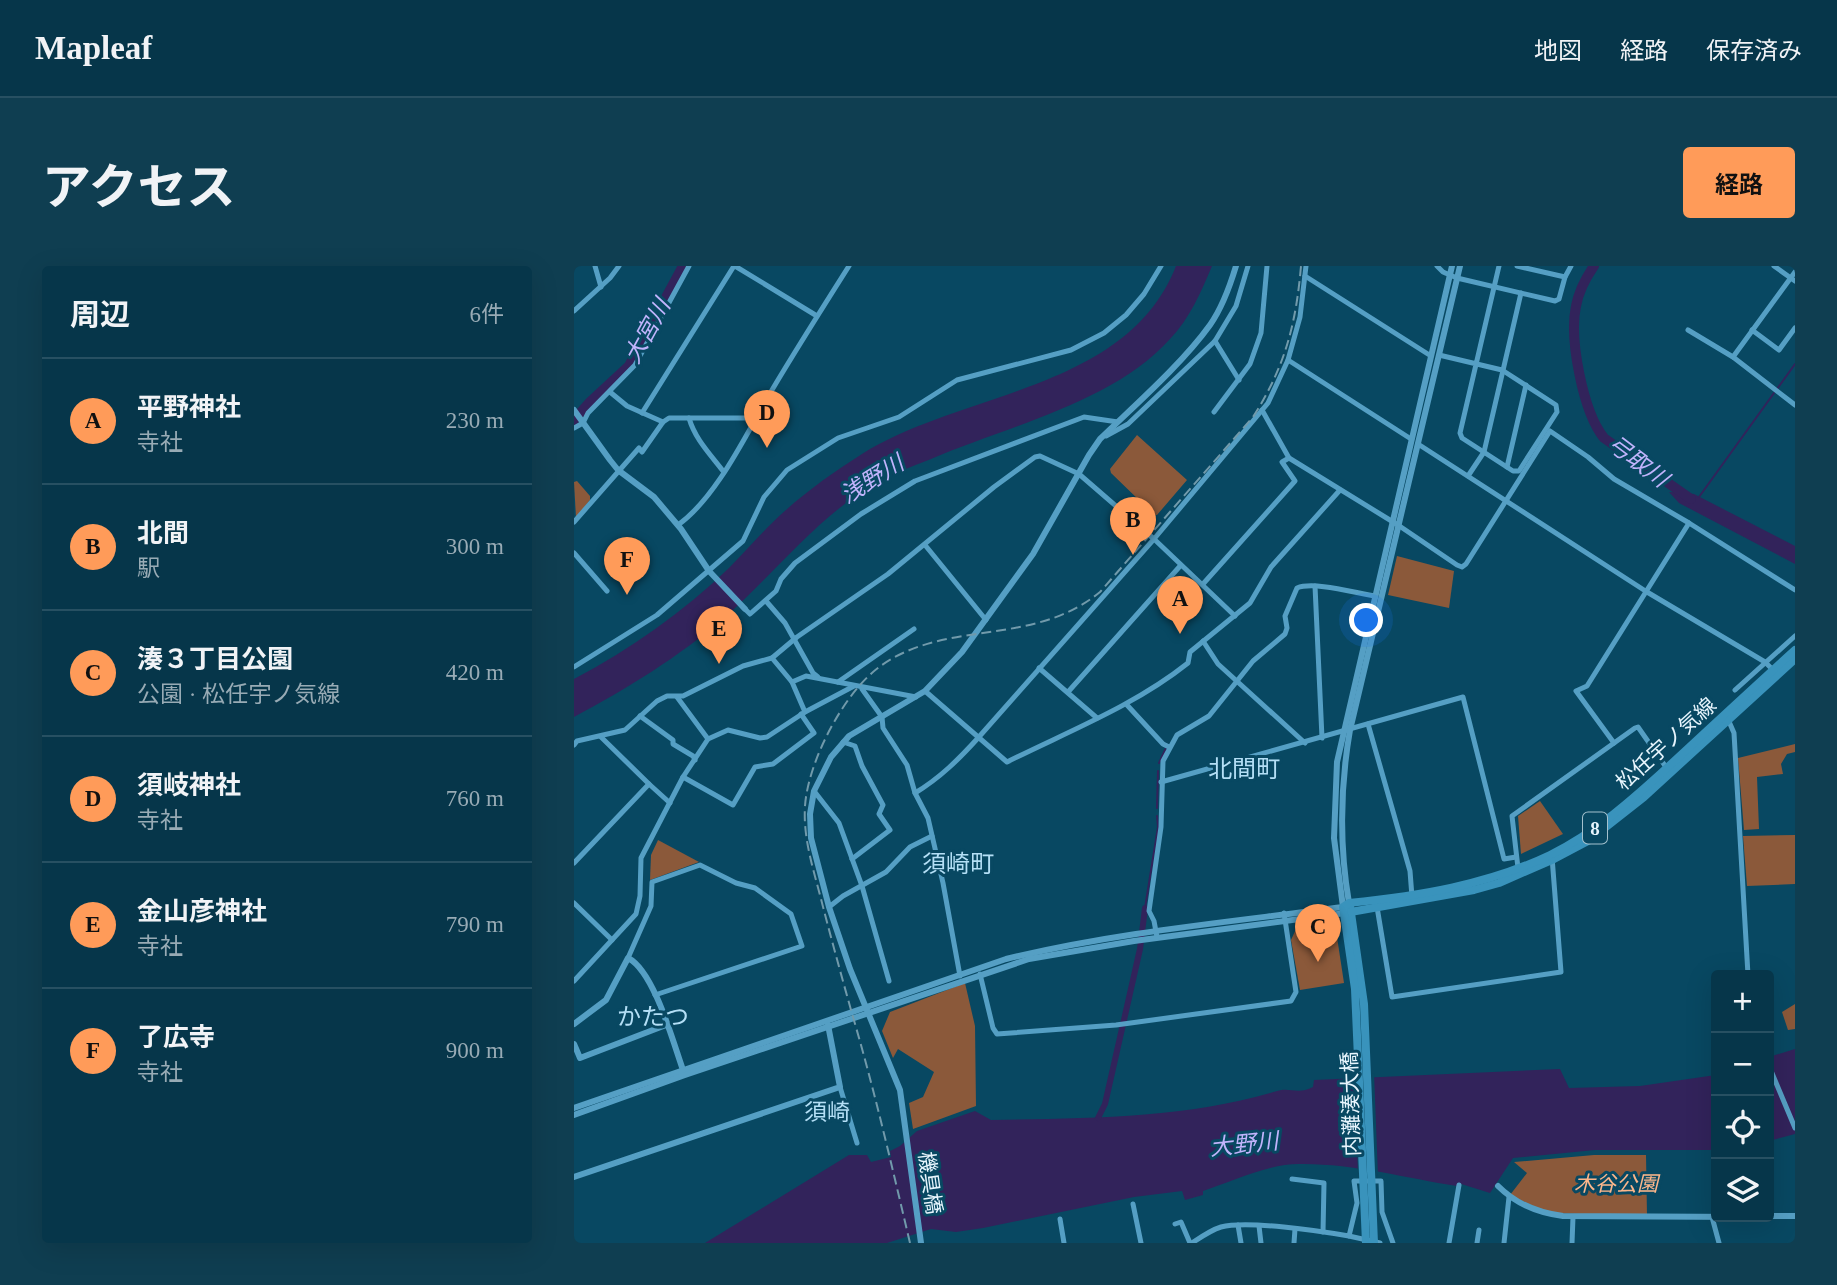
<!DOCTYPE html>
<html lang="ja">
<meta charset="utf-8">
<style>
body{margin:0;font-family:"Times New Roman","Noto Sans JP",serif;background:#0f3e51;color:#f1f3f6}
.controls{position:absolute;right:21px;bottom:21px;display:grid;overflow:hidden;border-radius:7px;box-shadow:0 7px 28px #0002}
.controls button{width:63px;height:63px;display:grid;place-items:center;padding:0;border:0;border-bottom:2px solid #275062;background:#06364a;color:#f1f3f6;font:35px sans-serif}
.you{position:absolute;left:793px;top:355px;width:24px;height:24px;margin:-18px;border:5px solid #fff;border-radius:50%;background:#1a73e8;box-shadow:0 0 0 10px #1a73e833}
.badge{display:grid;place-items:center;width:46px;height:46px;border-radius:50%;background:#ff9b59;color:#111;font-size:23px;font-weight:700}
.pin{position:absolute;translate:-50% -58px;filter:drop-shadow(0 2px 4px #0008)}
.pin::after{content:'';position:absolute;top:37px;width:24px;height:21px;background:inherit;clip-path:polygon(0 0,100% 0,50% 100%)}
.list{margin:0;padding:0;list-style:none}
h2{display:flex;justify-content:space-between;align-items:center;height:91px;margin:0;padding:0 28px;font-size:30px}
h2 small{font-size:23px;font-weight:400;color:#98abb5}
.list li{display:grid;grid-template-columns:46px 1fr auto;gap:21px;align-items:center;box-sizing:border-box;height:126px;padding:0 28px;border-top:2px solid #275062}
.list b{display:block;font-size:26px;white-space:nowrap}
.list p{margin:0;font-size:23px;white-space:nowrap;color:#98abb5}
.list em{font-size:23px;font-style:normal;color:#98abb5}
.icon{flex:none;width:38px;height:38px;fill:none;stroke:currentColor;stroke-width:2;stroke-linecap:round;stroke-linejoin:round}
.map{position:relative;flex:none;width:1221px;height:977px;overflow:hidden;border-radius:7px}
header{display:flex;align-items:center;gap:42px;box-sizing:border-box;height:98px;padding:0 35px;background:#06364a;border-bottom:2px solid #275062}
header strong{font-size:33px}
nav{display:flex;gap:38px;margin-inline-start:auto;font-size:24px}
.intro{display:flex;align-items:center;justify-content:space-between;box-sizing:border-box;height:168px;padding:0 42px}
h1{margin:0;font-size:49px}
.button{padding:18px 32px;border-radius:7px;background:#ff9b59;color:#111;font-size:24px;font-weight:700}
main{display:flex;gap:42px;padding:0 42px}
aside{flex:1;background:#06364a;border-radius:7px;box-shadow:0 7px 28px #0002}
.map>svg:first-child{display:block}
.green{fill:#8b593a}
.water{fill:#32235b}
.pier{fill:#084862}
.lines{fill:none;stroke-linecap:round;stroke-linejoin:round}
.stream{stroke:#32235b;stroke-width:2}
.canal{stroke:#32235b;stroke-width:6}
.river{stroke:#32235b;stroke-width:10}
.minor{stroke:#559fc4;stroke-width:5}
.tertiary{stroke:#559fc4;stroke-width:6}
.primary{stroke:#3993bc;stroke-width:8}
.rail{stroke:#719aab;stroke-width:2;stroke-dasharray:10 5;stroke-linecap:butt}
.labels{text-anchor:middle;stroke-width:6;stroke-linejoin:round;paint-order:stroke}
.shield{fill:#084862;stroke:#a4c1ce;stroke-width:2}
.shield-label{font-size:19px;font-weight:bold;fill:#e7f5fd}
.street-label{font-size:21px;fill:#e7f5fd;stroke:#084862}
.park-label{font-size:21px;font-style:italic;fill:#fcb68b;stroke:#084862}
.water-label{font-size:23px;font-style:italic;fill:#c1b4fc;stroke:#084862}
.neighbourhood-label{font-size:23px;fill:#b4dff6;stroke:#084862}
.quarter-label{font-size:24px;fill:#b4dff6;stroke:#084862}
</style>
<header>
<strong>Mapleaf</strong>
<nav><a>地図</a><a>経路</a><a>保存済み</a></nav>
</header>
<div class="intro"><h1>アクセス</h1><a class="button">経路</a></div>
<main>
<aside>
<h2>周辺<small>6件</small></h2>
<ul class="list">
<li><span class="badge">A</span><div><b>平野神社</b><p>寺社</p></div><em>230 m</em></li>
<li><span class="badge">B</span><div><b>北間</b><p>駅</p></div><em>300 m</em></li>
<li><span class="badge">C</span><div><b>湊３丁目公園</b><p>公園 · 松任宇ノ気線</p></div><em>420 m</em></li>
<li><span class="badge">D</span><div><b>須岐神社</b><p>寺社</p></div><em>760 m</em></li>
<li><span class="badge">E</span><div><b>金山彦神社</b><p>寺社</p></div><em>790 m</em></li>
<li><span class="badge">F</span><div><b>了広寺</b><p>寺社</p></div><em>900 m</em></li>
</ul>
</aside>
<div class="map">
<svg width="1221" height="977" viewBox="0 0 1221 977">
<rect width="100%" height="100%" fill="#084862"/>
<g class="green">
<path d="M563,169L613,214L583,249L575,248L568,241V237L537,207L536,203Z"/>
<path d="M3,215L16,230V234L2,252L0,216Z"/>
<path d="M823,290L880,305L875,342L814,329Z"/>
<path d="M1221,478V486L1213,488L1207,498L1209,508L1183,511L1185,563L1170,564L1164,492Z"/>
<path d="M966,535L989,568L947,588L944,550Z"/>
<path d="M1221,569V618L1173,620L1169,570Z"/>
<path d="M84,574L125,596L76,614L77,589Z"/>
<path d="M758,656L761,658L770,717L726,724L717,674L723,661Z"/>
<path d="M391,717L401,760L402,840L339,863L335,837L349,831L360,806L324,783L319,792L308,765L316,746Z"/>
<path d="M1221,738V763L1214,764L1208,746Z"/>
<path d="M1020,889H1072L1073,950L973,947L936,929L953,907L940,896Z"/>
</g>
<g class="water">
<path d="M602,0H638C627,26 616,52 596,73C540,136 434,160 357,193C337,201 314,209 295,221C239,256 199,309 150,352C106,390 51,424 0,451V413C57,383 109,346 155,302C169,288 182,273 196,259C223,232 255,209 288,188C388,125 553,125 602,0Z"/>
<path d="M1095,226L1120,228L1221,280V298L1105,237Z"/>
<path d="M1221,783V868L1195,875V791Z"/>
<path d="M986,803L995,822L1066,820L1142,809V884H1021L939,892L916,927L884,917L883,920C832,912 776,897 725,898C693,898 657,916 629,925V929L611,934L608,925L560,931L409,962L382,966L357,963L313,977H131L275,889H293L297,896L317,891L316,885L326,880L343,865L401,845L417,854C513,852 610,853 703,825C716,821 724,829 739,821L740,814Z"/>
</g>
<path class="pier" d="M800,807L804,910L784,907L780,808Z"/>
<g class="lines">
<g class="stream">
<path d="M1203,123L1221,98"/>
<path d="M1125,231L1200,127"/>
<path d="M585,497L592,482"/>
<path d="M583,542L584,505"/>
<path d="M571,642L584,561L583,550"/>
</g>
<path class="canal" d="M524,852L531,838L566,683L571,642"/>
<g class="river">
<path d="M1020,0C1011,13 1005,24 1002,40C995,73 1009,146 1030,172L1117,233"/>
<path d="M0,154L15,137L55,100L109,0"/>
</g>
<g class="minor">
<path d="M21,0L27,21"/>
<path d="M161,0L243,50"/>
<path d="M863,0L869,6L883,12L981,35L985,33L991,11L997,0"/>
<path d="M943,0L991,11"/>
<path d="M1200,0L1221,15"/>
<path d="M731,10L857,90"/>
<path d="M0,45L36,12L45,0"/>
<path d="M1114,64L1159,91L1221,139"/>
<path d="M1178,64L1205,84L1221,62"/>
<path d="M641,75L665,114"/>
<path d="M865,89L928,104L982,139L983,146L945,205H939L888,172L886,167L925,0"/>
<path d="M1159,91L1221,6"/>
<path d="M714,94L837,173"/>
<path d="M36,126L53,140L89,156"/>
<path d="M688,144L715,192L824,259L883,299L888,301L892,298L976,165L1014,191L1040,213L1115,257L1221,324"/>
<path d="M640,146L676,98L687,67L693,0"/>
<path d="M68,147L160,0"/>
<path d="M115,152C121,173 136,188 149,205"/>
<path d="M0,162L9,157L14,147L61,99L115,0"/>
<path d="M532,170L554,158L641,75L662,40L674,0"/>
<path d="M844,178L1073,326L1191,396L1201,406"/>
<path d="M933,201L952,119"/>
<path d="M894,210L910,186L947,27"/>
<path d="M0,256L65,182L68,186L89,156L95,152H182"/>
<path d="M104,259C144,230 173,166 198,124C223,82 249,41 275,0"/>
<path d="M351,279L412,354"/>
<path d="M0,287L33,325"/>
<path d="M629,318L721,215L708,196L715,192"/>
<path d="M741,320L748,472"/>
<path d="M192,335L211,357L239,407L244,411"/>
<path d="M171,343L176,348L202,325L207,313L221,297L287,248L341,215L510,151L544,156"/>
<path d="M629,375L644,398L731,477"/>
<path d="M198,392L218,416"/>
<path d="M0,401L83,349L169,275L190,231L213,204L264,172L325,151L383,114L497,84L530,67L552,49L570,28L587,0"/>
<path d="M465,402L523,452"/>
<path d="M264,416L340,363"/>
<path d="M288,423L308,451L309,462L333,499L341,527L354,552L369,617L386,710"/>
<path d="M1161,424L1221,370"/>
<path d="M351,425L433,496C495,465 560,440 614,397L616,386L676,337L697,301L766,224"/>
<path d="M494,426L607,299"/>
<path d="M103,431L134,473"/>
<path d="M553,439L589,478L595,481"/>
<path d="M231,446L280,420"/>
<path d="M66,450L99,474V478L119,490L121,494"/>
<path d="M1153,451L1160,467L1174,709"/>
<path d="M794,458L836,605L838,631"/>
<path d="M27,471L75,518"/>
<path d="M269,476L281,480L288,500L309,539L305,548L316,564L278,593"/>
<path d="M1040,477L1002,425L1013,420L1115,257"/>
<path d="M0,479L3,475L51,464L83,435L93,430H109L169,400L198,392L223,371L314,308L420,221L461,191L466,190L505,208L580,273L661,350"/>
<path d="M109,511L159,539L181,501L199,498L240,467L227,448"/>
<path d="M587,516L889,431L930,593L942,591"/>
<path d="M240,525L265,557L288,620L315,715"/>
<path d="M341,527C366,512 385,493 404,472L580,273L694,137L714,94L726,51L732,0"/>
<path d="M0,597L75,518L96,537"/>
<path d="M944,602L938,550L1061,462L1064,461L1094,504"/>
<path d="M0,637L38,674"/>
<path d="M255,641L269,630L312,606L336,581L358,570"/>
<path d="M803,641L818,731L987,706L978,591"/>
<path d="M583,671L580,655L575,645L587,561L589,495L603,469L635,450L679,395L711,368L713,362L711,350L723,322C740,315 781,327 801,330"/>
<path d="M54,692L77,640L78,616L126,599L162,617L181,622L217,648L228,680L81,729"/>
<path d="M406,708L419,762L423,768L542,759L717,735L722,726L710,647"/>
<path d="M0,715L62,648L66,630L67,592L109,511L134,473L154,464L186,472L193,471L231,446L218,416L232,410L342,431"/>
<path d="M1195,800L1221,862"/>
<path d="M266,821L283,877"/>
<path d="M718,913L750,917L749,966"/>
<path d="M559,938L567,977"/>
<path d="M1138,951L1145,977"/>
<path d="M486,953L490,977"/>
<path d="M601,958L607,956L616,977"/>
<path d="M664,959L667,977"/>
<path d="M685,960L687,977"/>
<path d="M775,970L806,977"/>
<path d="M618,977C627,971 637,964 647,961C673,954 746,965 775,970L783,937L780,915H807L808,946L819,977"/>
<path d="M720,977L721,963"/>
<path d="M875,977L885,919"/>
<path d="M903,977L905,964"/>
<path d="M930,977L935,931"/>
<path d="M998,977L999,951"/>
</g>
<g class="tertiary">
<path d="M0,144L36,194L44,204L80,231L107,263L135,305L171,343"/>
<path d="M775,637C765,578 766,522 776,464L886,0"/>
<path d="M0,758L32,734L54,692C80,705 99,776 109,804"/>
<path d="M0,778L6,792L92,759"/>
<path d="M0,842L432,693C543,666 656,656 769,641L760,572L763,496L878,0"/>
<path d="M0,849L111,809L455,693L560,675L771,647"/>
<path d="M0,911L266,821L254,759"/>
<path d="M924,920C942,938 964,947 989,950L1170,951"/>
<path d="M1195,950H1221"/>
<path d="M347,977L326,824L276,703L255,641L237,572L236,548L240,525L257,491L275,470L351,425L388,386L459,288L515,189L526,173C560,140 608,98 636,59C648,42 656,20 662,0"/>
</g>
<g class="primary">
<path d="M776,640L790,738L800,977"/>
<path d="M771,647L900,624L925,617L980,593L1014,575L1070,531L1221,393"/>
<path d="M792,977L781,723L769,641L775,637C844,630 913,619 976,589C1021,567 1059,533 1095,500C1137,461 1179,422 1221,384"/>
</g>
<path class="rail" d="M336,977C318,901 301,826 279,751C268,712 257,672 247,633C239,602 229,572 231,540C234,495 271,424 308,399C374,353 459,381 526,326L679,151C711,101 722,58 727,0"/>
</g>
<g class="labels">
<rect class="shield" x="1009" y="546.5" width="24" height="31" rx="5"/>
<g class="shield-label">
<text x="1021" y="569">8</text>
</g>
<g class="street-label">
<text transform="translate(1092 478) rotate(-42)" y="7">松任宇ノ気線</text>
<text transform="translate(777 838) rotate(-92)" y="7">内灘湊大橋</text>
<text transform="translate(356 917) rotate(82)" y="7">機具橋</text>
</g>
<g class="park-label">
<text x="1042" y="925">木谷公園</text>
</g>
<g class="water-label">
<text transform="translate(73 65) rotate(-61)" y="8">大宮川</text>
<text transform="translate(1064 195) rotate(37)" y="8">弓取川</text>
<text transform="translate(298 213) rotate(-32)" y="8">浅野川</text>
<text transform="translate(670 878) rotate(-6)" y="8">大野川</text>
</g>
<g class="neighbourhood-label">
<text x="253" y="854">須崎</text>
</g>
<g class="quarter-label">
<text x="670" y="511">北間町</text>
<text x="384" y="606">須崎町</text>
<text x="79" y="759">かたつ</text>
</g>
</g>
</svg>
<div class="controls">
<button>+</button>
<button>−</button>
<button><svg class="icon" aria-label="locate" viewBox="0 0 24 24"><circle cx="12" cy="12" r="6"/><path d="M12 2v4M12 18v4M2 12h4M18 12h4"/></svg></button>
<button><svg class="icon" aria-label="layers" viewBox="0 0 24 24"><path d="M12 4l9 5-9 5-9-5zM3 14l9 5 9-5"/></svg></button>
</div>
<div class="you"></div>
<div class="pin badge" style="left:606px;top:368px">A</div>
<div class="pin badge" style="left:559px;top:289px">B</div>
<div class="pin badge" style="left:744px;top:696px">C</div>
<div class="pin badge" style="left:193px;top:182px">D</div>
<div class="pin badge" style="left:145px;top:398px">E</div>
<div class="pin badge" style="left:53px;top:329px">F</div>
</div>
</main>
